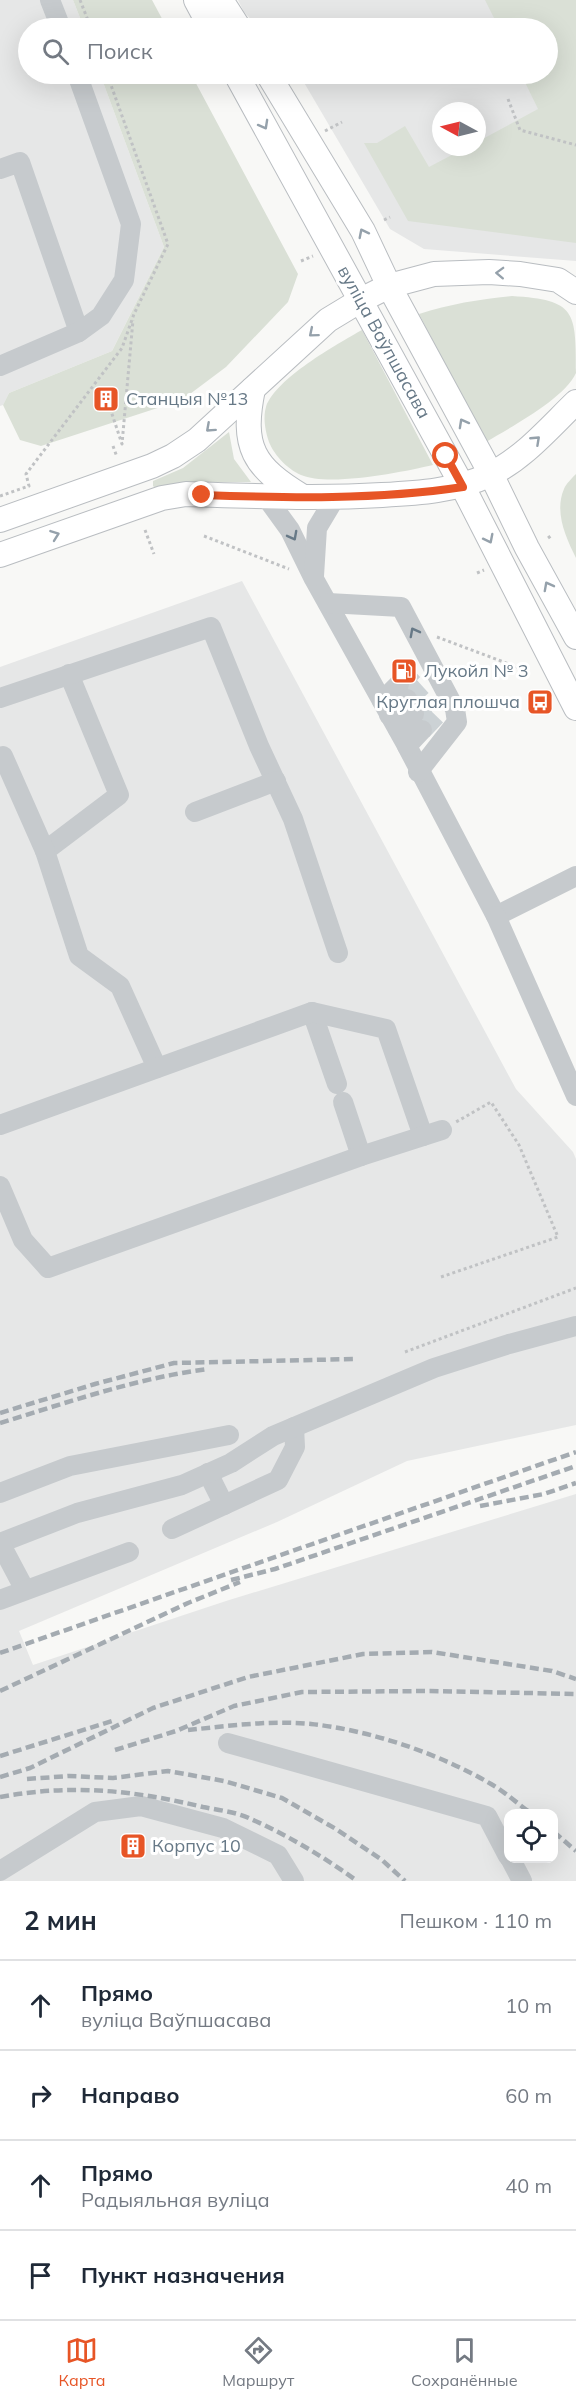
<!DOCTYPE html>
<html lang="ru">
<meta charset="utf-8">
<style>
body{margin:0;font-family:Mulish,sans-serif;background:#f2f2f3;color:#1f2937}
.controls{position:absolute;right:18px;bottom:18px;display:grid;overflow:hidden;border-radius:12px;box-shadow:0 6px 24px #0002}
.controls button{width:54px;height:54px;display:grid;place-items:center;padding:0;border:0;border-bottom:2px solid #e0e1e3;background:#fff;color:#1f2937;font:30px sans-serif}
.compass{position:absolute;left:432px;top:102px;width:54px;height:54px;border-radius:50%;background:#fff;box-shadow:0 6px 24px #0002;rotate:277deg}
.stop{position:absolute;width:18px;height:18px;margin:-14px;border:4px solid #e75526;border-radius:50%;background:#fff}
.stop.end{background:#e75526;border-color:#fff;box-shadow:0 2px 6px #0008}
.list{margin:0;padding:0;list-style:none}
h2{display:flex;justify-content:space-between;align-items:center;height:78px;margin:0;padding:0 24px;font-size:26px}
h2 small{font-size:20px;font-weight:400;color:#747a83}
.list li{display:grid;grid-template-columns:39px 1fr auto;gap:18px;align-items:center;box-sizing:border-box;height:90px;padding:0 24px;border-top:2px solid #e0e1e3}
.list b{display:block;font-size:22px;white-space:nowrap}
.list p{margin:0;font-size:20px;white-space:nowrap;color:#747a83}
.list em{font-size:20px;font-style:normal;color:#747a83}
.icon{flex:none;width:33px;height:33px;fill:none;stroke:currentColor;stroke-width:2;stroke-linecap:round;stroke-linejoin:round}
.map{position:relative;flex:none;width:576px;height:1881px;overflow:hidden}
.search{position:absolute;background:#fff;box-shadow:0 6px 24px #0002;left:18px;right:18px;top:18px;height:66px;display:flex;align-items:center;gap:15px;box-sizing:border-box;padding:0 21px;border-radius:33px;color:#747a83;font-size:22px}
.sheet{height:438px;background:#fff}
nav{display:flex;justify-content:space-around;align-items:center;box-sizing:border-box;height:84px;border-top:2px solid #e0e1e3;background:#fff;font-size:16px;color:#747a83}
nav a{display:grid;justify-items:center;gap:3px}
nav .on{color:#e75526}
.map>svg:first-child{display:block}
.built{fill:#e6e7e7;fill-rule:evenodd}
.green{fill:#dae0d6}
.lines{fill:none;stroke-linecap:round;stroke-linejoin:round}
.minor-tunnel{stroke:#ccd2d5;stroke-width:20;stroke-dasharray:20 10;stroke-linecap:butt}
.major-casing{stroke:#b9bdc1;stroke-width:26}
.path{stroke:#c0c2c4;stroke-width:3;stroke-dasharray:3 3;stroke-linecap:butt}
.minor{stroke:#c6cacd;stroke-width:20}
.major{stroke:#fff;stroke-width:24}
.rail{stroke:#a4abb1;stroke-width:4.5;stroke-dasharray:9 4.5;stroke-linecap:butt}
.oneway{stroke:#95a1ab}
.oneway2{stroke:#677987}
.route{stroke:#e75526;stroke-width:8}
.labels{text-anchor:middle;stroke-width:6;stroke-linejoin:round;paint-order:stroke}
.street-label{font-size:18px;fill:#677987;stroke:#fff}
.poi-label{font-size:18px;fill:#677987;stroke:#fff;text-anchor:start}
</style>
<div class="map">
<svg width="576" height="1881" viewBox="0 0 576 1881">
<rect width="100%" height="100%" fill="#f8f8f6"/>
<g class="built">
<path d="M0,0H73L84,28H28V74H100L164,247L112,351L9,393L3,405L0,406Z"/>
<path d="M238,0H576V261L424,249L390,229L299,74H548V28H259L244,12ZM441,111H477V147H441Z"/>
<path d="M242,581L516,1089L573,1152L576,1159V1425L407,1461L277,1522L19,1631L33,1665L226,1601L576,1494V1881H0V667ZM508,1814H554V1858H508Z"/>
</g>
<g class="green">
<path d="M73,0H152L167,28H84Z"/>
<path d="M485,0H576V243L408,221L364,143H377L405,126L429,167L467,147H477V142L538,109L521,74H548V28H499Z"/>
<path d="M100,74H191L298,274L288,302L226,367L182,400L41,446L20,440L3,405L9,393L112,351L164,247Z"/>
<path d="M512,296C576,300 576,311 576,373C564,399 511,427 486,442L419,314C450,304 480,299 512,296Z"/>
<path d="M362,330L433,465C403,472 329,487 301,475C287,469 272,453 268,439C265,429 263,417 266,407C275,379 337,344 362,330Z"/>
<path d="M229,432L234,459L251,482H188L156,489L153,486V481L183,468Z"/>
<path d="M576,474V558C566,538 554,512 564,489C566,484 572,478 576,474Z"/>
</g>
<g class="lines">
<g class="minor-tunnel">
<path d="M399,684L417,666"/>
<path d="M407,699L426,682"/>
<path d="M414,714L433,697"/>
<path d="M422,730L441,710"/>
</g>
<defs>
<g id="major">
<path d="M196,0L211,28"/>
<path d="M221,0L239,28"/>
<path d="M236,74L463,487L576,708"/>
<path d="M268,74L363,231L389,286L491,474L527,548L576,637"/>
<path d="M253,389C241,447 253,467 303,497"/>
<path d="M0,520L152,466L173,456L197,440L328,320L361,300L389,286L434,274L489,272L520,274L558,280L576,292"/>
<path d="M0,555L162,498L186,494C252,496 317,499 382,495C419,493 455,491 489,475C523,459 549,428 576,402"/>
</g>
</defs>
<use href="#major" class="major-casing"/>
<g class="path">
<path d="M80,0L91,28"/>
<path d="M508,99L520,130L576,145"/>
<path d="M325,131L342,122"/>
<path d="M384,220L390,217"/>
<path d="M301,261L313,256"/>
<path d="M110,408L122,444L133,320"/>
<path d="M113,446L117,457"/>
<path d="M0,496L29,486L26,474L122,348L134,314L168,244L107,74"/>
<path d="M145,530L154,554"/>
<path d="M204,536L289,569"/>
<path d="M548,538L552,535"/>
<path d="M477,573L484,570"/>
<path d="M437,637L525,670"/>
<path d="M540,702L549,697"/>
<path d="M441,1277L558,1237L519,1145L491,1102L456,1122"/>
<path d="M405,1352L576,1288"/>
</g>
<g class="minor">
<path d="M50,0L61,28"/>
<path d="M0,169L20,162L79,332"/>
<path d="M0,366L79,332L101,316L124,280L131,224L77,74"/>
<path d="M266,497L290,530L314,579L407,746L496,916L576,876"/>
<path d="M314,576L317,528L335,498"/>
<path d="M328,603L401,607L455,709L457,722L418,772"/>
<path d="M69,674L119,795L45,851L79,956L120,986L157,1068"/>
<path d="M0,698L211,627L259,746L293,819L338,953"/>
<path d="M382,701L399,684"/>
<path d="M389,715L407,699"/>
<path d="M398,729L414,714"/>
<path d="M407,746L422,730"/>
<path d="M3,756L45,851"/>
<path d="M195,812L276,781"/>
<path d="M496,916L576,1096"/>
<path d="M312,1012L337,1084"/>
<path d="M343,1102L361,1156"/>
<path d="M0,1125L312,1012L386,1029L423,1136"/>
<path d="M0,1186L23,1240L48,1268L361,1156L442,1130"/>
<path d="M208,1473L224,1505"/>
<path d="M0,1493L70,1466L229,1435"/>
<path d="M172,1529L278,1480L295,1447L294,1427"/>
<path d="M0,1543L77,1513L182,1485L231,1463L273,1436L434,1368L509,1344L576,1326"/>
<path d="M0,1543L25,1590"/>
<path d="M0,1600L129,1552"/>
<path d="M228,1743L487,1816L508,1856"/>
<path d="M510,1858L522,1881"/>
<path d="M0,1871L95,1812L141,1806L223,1828L278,1855L294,1881"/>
</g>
<use href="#major" class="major"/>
<g class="rail">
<path d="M0,1413L95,1384L174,1363L356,1359"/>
<path d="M0,1423C69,1402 137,1378 208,1369"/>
<path d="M480,1506L544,1494L576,1483"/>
<path d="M231,1580L275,1569L576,1466"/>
<path d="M0,1653L576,1452"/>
<path d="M0,1691L188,1603L240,1582"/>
<path d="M188,1730C228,1726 270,1720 311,1724C370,1730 440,1754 491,1784C505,1792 518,1804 532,1814"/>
<path d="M115,1750L176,1731L234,1706L302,1692L430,1691L576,1694"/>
<path d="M0,1756L112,1721"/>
<path d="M0,1777L30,1768L153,1708L248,1677L363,1654L432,1652L552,1671L576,1679"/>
<path d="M27,1779L69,1776L113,1778L168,1771L224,1781L282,1798L336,1829L382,1860L405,1881"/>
<path d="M0,1797C71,1784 133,1790 203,1807C218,1810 237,1812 251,1819C289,1836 324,1857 357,1881"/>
<path d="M554,1832L576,1851"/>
</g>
</g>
<defs><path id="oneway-chevron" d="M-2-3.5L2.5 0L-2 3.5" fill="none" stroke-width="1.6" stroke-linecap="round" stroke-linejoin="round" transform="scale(1.5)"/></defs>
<g class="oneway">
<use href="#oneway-chevron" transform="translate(264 125) rotate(61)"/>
<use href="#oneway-chevron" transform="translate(363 233) rotate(-117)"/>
<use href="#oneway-chevron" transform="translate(500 273) rotate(-178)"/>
<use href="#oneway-chevron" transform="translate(313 333) rotate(140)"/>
<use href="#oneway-chevron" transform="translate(463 423) rotate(-119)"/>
<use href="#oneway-chevron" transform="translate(210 428) rotate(138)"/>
<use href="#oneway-chevron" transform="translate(536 440) rotate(-43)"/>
<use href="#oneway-chevron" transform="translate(55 535) rotate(-20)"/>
<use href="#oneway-chevron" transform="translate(489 539) rotate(63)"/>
<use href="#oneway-chevron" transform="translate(548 586) rotate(-118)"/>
</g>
<g class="oneway2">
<use href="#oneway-chevron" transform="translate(293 536) rotate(62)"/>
<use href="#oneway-chevron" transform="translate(414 632) rotate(-118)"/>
</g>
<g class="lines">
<path class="route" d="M202,495C289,498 376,500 463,487L446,456"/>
</g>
<defs>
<symbol id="building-square" viewBox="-11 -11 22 22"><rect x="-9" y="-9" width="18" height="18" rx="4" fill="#e75526" stroke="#fff"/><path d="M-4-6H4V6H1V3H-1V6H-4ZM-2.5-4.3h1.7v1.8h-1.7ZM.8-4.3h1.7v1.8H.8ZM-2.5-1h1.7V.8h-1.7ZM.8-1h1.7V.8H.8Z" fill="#fff"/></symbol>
<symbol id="fuel-square" viewBox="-11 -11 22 22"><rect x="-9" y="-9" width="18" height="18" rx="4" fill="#e75526" stroke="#fff"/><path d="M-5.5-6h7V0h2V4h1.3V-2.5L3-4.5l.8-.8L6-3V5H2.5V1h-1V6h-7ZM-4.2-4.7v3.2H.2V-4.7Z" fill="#fff"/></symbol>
<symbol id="bus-square" viewBox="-11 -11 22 22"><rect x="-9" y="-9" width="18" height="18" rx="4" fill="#e75526" stroke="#fff"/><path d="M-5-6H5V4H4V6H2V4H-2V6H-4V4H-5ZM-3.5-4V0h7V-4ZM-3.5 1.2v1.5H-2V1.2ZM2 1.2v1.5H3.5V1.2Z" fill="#fff"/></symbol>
</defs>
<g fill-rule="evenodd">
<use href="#building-square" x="91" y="384" width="30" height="30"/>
<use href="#fuel-square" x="389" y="656" width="30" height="30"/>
<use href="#bus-square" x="525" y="687" width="30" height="30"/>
<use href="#building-square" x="118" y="1831" width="30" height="30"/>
</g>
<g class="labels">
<g class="street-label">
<text transform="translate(384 342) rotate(61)" y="6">вуліца Ваўпшасава</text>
</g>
<g class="poi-label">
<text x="126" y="405">Станцыя №13</text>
<text x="424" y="677">Лукойл № 3</text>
<text x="520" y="708" text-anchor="end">Круглая плошча</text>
<text x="152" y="1852">Корпус 10</text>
</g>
</g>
</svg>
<div class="controls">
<button><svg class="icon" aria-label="locate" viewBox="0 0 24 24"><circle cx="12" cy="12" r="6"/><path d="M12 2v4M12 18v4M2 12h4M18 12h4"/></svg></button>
</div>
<svg class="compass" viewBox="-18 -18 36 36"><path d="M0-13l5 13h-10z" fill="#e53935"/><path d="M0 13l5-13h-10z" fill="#747a83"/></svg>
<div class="stop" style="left:446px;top:456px"></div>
<div class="stop end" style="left:202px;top:495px"></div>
<div class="search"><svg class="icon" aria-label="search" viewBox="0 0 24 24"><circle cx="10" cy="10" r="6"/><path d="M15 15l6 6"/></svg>Поиск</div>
</div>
<section class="sheet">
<h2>2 мин<small>Пешком · 110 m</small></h2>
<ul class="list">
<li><svg class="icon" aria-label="ahead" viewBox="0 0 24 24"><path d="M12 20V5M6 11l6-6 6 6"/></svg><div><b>Прямо</b><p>вуліца Ваўпшасава</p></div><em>10 m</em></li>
<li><svg class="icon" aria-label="right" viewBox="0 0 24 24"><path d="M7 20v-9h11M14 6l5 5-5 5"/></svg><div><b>Направо</b></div><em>60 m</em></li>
<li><svg class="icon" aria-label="ahead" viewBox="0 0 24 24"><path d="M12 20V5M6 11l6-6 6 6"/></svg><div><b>Прямо</b><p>Радыяльная вуліца</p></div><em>40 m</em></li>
<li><svg class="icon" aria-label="arrive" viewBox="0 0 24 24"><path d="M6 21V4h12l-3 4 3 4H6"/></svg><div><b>Пункт назначения</b></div></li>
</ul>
</section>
<nav>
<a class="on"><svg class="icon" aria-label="map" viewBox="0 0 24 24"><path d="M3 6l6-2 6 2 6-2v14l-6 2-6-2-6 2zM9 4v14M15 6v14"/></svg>Карта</a>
<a><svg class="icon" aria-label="directions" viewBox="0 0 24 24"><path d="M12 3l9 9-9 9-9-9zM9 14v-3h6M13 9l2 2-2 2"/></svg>Маршрут</a>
<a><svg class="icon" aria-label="saved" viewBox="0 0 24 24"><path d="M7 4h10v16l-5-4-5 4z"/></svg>Сохранённые</a>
</nav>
